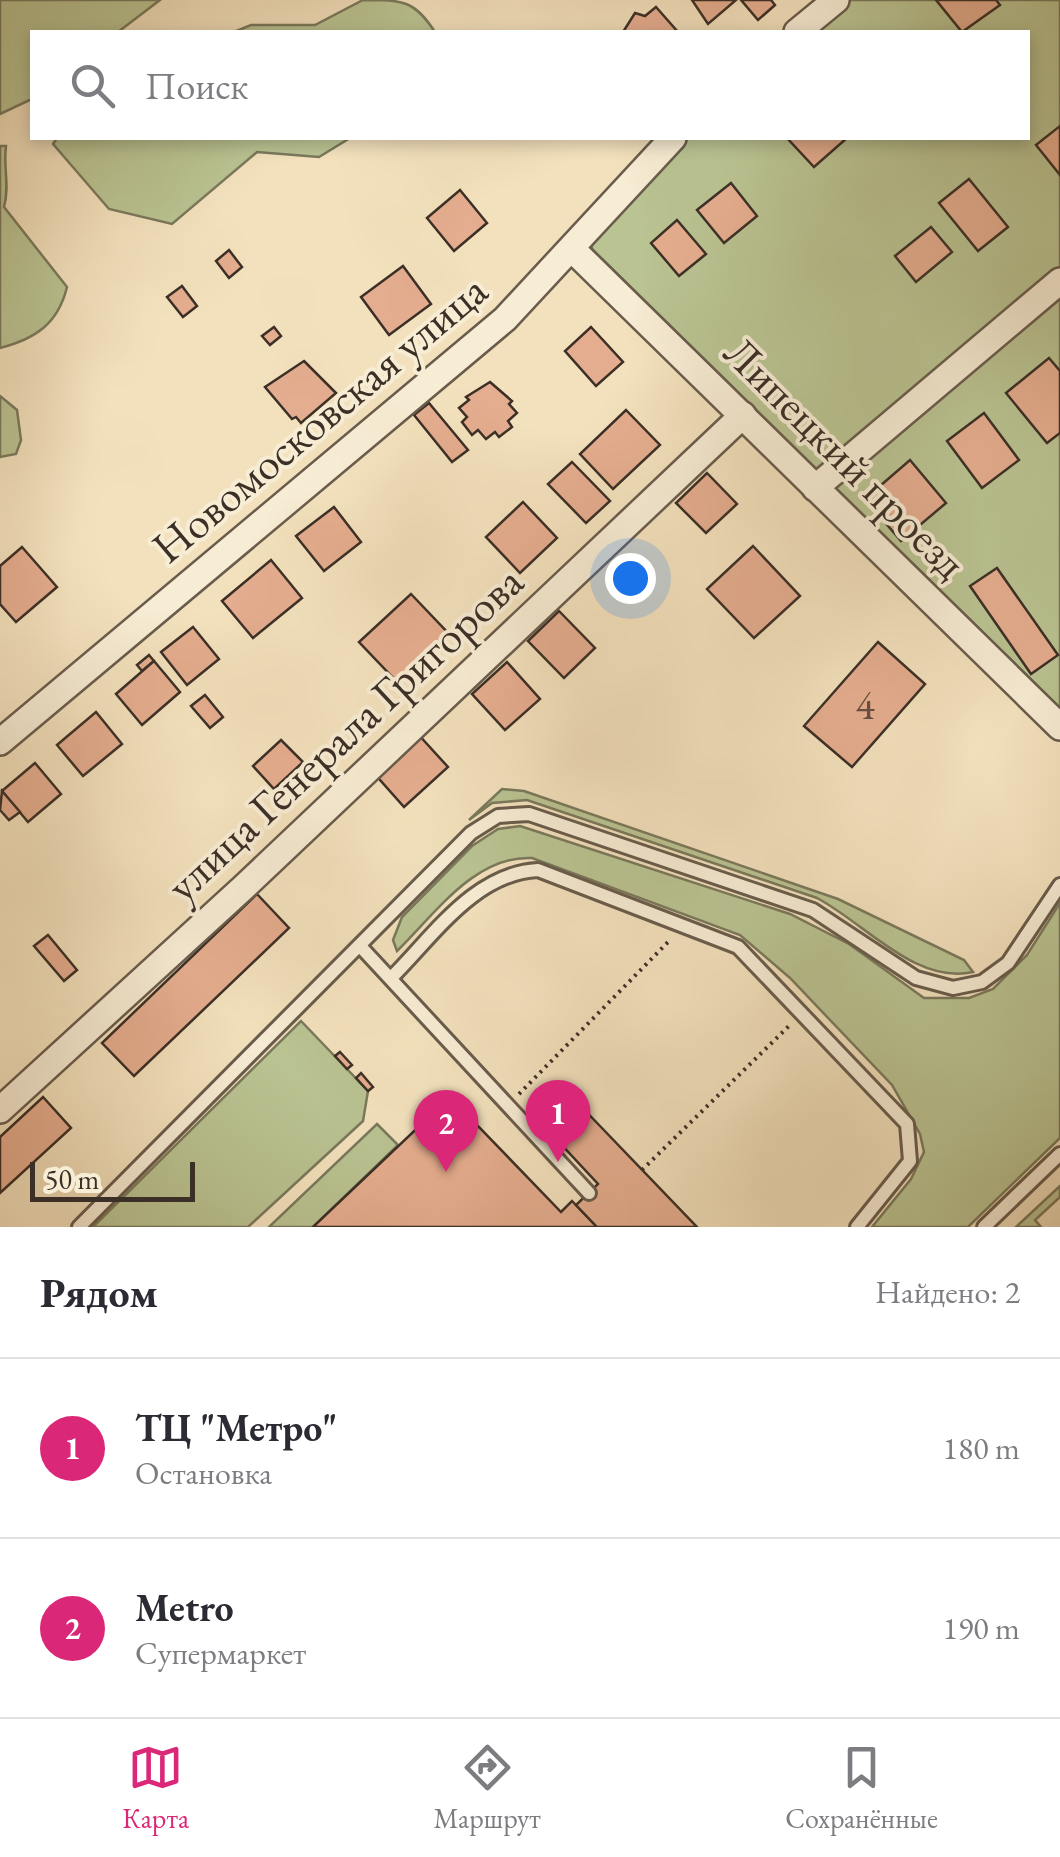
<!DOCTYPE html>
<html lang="ru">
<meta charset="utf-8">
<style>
body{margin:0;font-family:"EB Garamond",serif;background:#f2f2f3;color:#2b2b33}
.scale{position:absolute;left:30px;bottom:25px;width:165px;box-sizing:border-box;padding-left:10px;border:5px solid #3b2f26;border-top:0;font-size:28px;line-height:35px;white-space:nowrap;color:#3b2f26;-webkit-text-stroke:8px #f7ecd4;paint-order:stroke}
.you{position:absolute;left:630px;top:578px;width:35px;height:35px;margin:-25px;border:8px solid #fff;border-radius:50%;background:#1a73e8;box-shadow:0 0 0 15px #1a73e833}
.badge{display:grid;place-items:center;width:65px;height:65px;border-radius:50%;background:#db2777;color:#fff;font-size:32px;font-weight:700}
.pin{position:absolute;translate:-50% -82px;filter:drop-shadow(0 2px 5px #0008)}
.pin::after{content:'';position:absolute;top:52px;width:35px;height:30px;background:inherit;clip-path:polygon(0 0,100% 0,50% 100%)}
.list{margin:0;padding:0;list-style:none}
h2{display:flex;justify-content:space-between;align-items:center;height:130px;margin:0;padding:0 40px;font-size:42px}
h2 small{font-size:32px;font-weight:400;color:#7c7c81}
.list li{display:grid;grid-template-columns:65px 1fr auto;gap:30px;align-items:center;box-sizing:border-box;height:180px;padding:0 40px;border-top:2px solid #e1e1e2}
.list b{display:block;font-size:38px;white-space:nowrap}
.list p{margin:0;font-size:32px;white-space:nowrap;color:#7c7c81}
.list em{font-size:32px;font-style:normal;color:#7c7c81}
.icon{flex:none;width:55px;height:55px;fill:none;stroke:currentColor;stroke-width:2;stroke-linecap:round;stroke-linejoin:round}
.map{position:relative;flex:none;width:1060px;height:1227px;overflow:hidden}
.search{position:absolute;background:#fff;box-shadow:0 5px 15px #0003;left:30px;right:30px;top:30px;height:110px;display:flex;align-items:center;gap:25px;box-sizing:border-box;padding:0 35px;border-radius:0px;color:#7c7c81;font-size:38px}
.sheet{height:490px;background:#fff}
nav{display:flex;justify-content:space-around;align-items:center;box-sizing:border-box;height:140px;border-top:2px solid #e1e1e2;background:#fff;font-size:28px;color:#7c7c81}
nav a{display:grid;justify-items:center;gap:5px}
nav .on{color:#db2777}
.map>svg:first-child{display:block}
.green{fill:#bac392;stroke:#7a795c;stroke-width:2.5}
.building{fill:#e5ad8f;stroke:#3b2f26;stroke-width:2.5}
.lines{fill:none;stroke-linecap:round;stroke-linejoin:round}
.lane-casing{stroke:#695c4c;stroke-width:18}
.street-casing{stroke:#695c4c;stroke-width:30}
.path{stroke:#3b2f26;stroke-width:4;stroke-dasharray:2.5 5;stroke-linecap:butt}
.lane{stroke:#f7ecd4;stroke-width:12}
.street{stroke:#f7ecd4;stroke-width:25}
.labels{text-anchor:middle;stroke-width:8;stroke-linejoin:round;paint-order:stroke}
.number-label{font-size:40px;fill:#664e40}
.street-label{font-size:45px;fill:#3b2f26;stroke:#f7ecd4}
</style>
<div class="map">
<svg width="1060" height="1227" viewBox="0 0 1060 1227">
<rect width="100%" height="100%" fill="#f3e1bd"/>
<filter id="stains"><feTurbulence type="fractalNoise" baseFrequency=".002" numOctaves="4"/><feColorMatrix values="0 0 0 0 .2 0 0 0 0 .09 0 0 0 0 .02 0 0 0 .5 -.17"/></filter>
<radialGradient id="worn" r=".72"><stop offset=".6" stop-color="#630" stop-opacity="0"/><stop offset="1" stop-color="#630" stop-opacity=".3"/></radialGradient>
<g class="green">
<path d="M0,0H160L118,32H32V99L0,114Z"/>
<path d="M363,0C403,0 414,0 435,32H234L251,25H315Z"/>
<path d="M846,0H1060V708L592,249L591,233L682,138H1028V32H807Z"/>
<path d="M57,138H350L319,157L257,152L172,224L109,209L53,144Z"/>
<path d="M0,146H6C3,168 10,185 4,207L67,287C58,324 35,339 0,348Z"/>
<path d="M0,396L17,410L21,440L16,454L0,457Z"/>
<path d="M502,789L524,791L838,899L964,960L973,972C916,985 866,924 817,898L527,800L492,803L469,820Z"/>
<path d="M520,826L790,914L849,944L924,998H969L993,989L1027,955L1060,903V1138L968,1227H872L911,1179L924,1152L920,1134L892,1085L790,978L740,935L532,858C475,855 435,914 397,951L393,940L402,917L472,846L498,829Z"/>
<path d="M301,1021L368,1091L363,1121L248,1227H93Z"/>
<path d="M377,1124L398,1145L313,1227H269Z"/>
<path d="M1060,1186V1197L1035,1220L1041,1227H1016Z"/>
</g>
<g class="building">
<path d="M692,0H736L708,24Z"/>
<path d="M741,0H771L775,5L758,20Z"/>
<path d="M936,0H996L1000,5L962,32Z"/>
<path d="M656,7L678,32H623L635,13L645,16Z"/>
<path d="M1060,126V175L1036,145Z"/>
<path d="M787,138H847L814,167Z"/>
<path d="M969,179L1008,227L978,251L939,203Z"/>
<path d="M731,183L757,216L724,243L697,210Z"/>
<path d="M460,190L487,223L454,251L427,218Z"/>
<path d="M677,220L706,254L679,276L651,243Z"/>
<path d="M931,227L952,252L916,282L895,256Z"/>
<path d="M229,250L242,267L229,278L216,261Z"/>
<path d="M403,266L431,304L389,335L361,297Z"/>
<path d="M182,286L197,306L183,317L167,297Z"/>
<path d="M274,327L281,336L270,345L262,336Z"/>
<path d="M591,327L623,362L596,386L565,351Z"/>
<path d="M1049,358L1060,371V433L1047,443L1006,393Z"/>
<path d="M304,361L336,393L301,423L296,417L292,419L265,387Z"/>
<path d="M490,382L512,401L509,404L517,413L508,421L512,427L499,437L495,432L486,439L478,430L472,435L462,422L467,417L459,408L469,400L466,397Z"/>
<path d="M429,403L468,450L452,462L414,415Z"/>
<path d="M626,410L660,445L613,489L580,454Z"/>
<path d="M984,413L1019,460L982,488L947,441Z"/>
<path d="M910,460L946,503L901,541L865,499Z"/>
<path d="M572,462L610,501L586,523L548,484Z"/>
<path d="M707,473L737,504L706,533L676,503Z"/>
<path d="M523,502L557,538L520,573L486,537Z"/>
<path d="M334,507L361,542L324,571L296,536Z"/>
<path d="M753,546L800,596L754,638L707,589Z"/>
<path d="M22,547L57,587L16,622L0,604V566Z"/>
<path d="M271,560L302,598L253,638L222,601Z"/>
<path d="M997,568L1058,655L1031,674L970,586Z"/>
<path d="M411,594L450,635L399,684L359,642Z"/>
<path d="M559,611L595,648L564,678L528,641Z"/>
<path d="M193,627L219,659L187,685L161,652Z"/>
<path d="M878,642L925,684L852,767L804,726Z"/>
<path d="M149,655L154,661L142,671L137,665Z"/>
<path d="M154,661L180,692L142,725L116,694Z"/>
<path d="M507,662L540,699L505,730L472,694Z"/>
<path d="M205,695L223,717L210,728L191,706Z"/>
<path d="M96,712L122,744L83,776L57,745Z"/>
<path d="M417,733L448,767L404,807L373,772Z"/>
<path d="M281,740L303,762L274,789L253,766Z"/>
<path d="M35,763L61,794L28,822L2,791Z"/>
<path d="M2,791L20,812L9,820L0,810Z"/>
<path d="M257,894L289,928L134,1076L102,1043Z"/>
<path d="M48,935L77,970L64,981L34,946Z"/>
<path d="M340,1052L352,1065L347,1069L335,1056Z"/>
<path d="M361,1073L373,1087L368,1091L356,1078Z"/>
<path d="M43,1097L71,1128L0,1193V1137Z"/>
<path d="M450,1097L561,1212L572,1201L597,1227H313Z"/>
<path d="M575,1100L697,1227H597L576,1205L598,1184L546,1128Z"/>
</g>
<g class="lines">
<defs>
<g id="lane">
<path d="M360,946L589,1193"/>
<path d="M392,977C434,935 475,873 538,870L738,947L907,1124L910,1161L857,1227"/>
<path d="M79,1227L471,833L498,816L529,814L813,910L916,978L953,988L982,982L1008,963L1060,885"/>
<path d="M984,1227L1060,1154"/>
</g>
<g id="street">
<path d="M797,32L836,0"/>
<path d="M572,249L1060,727"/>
<path d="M815,488L1060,281"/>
<path d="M0,742L505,319L673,138"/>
<path d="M0,1110L244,887L743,415"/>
</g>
</defs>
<use href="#lane" class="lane-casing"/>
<use href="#street" class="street-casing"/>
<g class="path">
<path d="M519,1094L670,940"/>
<path d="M642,1170L791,1024"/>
</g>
<use href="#lane" class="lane"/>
<use href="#street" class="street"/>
</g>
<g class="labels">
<g class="number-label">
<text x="865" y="719">4</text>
</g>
<g class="street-label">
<text transform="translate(319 418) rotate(-40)" y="16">Новомосковская улица</text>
<text transform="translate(846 457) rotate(45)" y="16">Липецкий проезд</text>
<text transform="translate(344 733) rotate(-43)" y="16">улица Генерала Григорова</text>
</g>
</g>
<rect width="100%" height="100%" filter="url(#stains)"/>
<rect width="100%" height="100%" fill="url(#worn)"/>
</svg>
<div class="scale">50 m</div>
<div class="you"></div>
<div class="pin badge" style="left:558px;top:1162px">1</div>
<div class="pin badge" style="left:446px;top:1172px">2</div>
<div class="search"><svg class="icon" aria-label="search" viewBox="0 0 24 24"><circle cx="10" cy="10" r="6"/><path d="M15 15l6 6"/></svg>Поиск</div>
</div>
<section class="sheet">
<h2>Рядом<small>Найдено: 2</small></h2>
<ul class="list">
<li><span class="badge">1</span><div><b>ТЦ &quot;Метро&quot;</b><p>Остановка</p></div><em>180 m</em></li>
<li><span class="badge">2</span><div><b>Metro</b><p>Супермаркет</p></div><em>190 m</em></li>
</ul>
</section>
<nav>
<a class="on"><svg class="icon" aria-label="map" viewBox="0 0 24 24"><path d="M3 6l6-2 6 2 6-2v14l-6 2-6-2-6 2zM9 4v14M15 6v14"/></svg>Карта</a>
<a><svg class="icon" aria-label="directions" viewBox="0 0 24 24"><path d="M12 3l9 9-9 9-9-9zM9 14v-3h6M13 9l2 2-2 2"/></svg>Маршрут</a>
<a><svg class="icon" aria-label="saved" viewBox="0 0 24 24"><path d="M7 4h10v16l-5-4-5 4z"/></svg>Сохранённые</a>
</nav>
